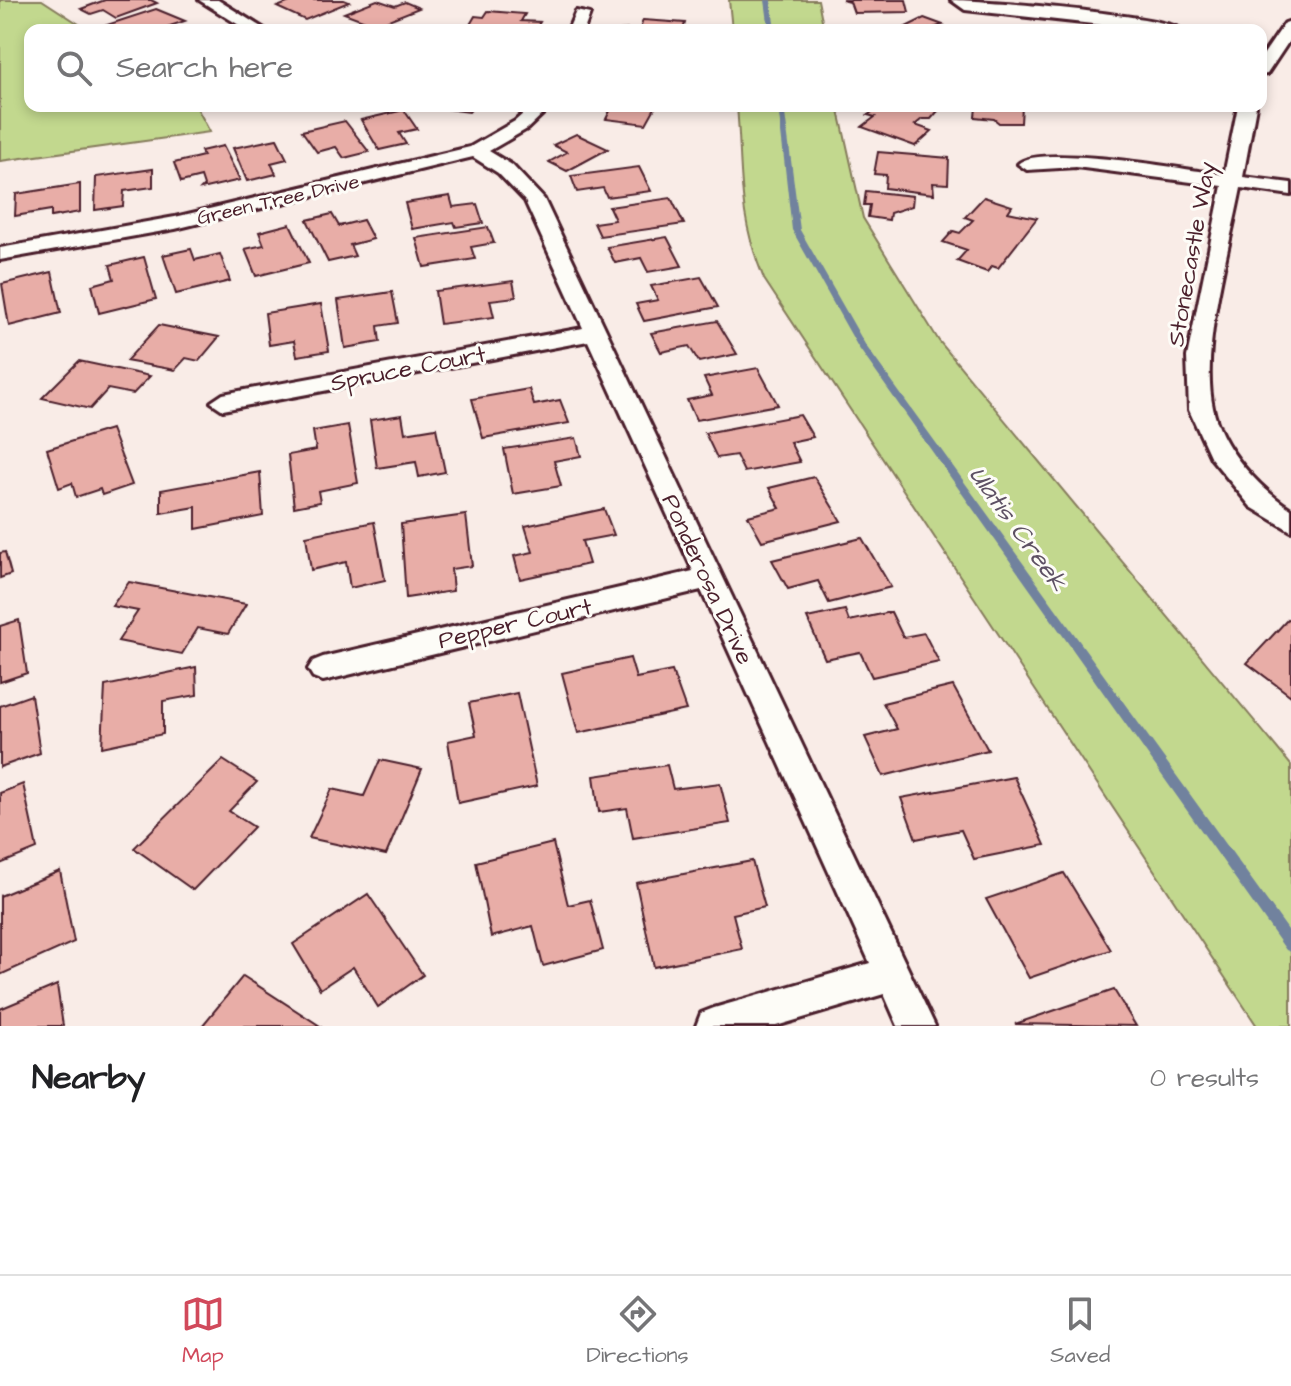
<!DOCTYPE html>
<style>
body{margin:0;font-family:"Architects Daughter",sans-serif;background:#f2f2f2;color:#202124}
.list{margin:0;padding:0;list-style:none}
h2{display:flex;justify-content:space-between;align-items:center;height:104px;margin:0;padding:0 32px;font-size:34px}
h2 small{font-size:26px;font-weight:400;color:#757577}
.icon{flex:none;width:44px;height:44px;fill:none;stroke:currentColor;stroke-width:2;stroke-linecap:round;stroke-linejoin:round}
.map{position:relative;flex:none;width:1291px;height:1026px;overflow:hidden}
.search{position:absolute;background:#fff;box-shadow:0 4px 12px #0003;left:24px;right:24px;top:24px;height:88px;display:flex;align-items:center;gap:20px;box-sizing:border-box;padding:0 28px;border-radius:16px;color:#757577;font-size:30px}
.sheet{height:248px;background:#fff}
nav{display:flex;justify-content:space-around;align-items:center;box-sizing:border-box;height:112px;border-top:2px solid #e0e0e0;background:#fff;font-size:22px;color:#757577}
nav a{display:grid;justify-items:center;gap:4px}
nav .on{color:#d1495b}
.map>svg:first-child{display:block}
.green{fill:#c2d88e;stroke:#867c5c;stroke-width:2}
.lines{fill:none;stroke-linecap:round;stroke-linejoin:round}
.stream{fill:#71829e;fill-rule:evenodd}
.building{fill:#e8ada7;stroke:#4a1f2b;stroke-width:2}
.minor-casing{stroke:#4a1f2b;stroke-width:6}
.minor{fill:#fdfcf7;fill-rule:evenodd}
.labels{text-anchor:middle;stroke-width:6;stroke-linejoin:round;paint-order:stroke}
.far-street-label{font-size:20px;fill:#4a1f2b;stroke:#fdfcf7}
.street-label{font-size:24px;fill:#4a1f2b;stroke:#fdfcf7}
.water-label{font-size:26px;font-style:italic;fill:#5e5164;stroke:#fdfcf7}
</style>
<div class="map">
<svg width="1291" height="1026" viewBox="0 0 1291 1026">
<rect width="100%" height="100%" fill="#f9ece7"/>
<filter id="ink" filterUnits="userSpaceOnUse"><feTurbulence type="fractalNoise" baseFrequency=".0125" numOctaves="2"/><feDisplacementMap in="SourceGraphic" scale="16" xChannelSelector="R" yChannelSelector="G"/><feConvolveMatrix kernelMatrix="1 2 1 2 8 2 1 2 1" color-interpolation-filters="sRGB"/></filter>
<g filter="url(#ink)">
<g class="green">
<path d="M0,0H42L88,30H30V106H196L210,132L0,161Z"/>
<path d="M729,0H818L824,30H732Z"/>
<path d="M737,106H838L863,218L939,341L1291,765V1026H1257L764,279C737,214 743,174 737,106Z"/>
</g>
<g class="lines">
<g class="stream">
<path d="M765,0H771L775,30H769Z"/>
<path d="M778,106H784L800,230L866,346L1291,934V952L1286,950L858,347L792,230Z"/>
</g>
</g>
<g class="building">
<path d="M105,0H151L157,3L116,18L103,10L91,14L81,9Z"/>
<path d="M295,0H344L349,2L305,20L277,7Z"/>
<path d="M377,0L395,6L405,2L419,8L376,25L344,13Z"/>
<path d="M842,0H906L909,12L854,13L850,2Z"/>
<path d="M156,9L185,21L158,30H115L107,25Z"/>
<path d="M488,11L525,14L521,21L540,22L535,30L468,28L475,16L484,17Z"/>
<path d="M924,18L943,25L926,30H900Z"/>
<path d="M643,20L685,23L683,30H619L640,29Z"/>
<path d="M425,106H474L469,112Z"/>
<path d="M590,106H656L646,124L606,119L610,111Z"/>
<path d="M880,106H939L934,110L938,111L931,119H922L915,125L932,131L915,146L862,127L875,117L868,115Z"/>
<path d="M965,106H1022L1021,123H999L994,119L975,117L976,107Z"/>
<path d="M404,110L417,129L399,133L406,144L379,150L361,120Z"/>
<path d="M345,121L369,152L344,158L336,147L317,152L302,131Z"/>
<path d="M576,134L608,149L567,171L549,162L567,152L553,145Z"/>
<path d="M277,139L287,159L271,163L276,174L247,181L233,148Z"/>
<path d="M223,146L240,180L201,189L204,186L201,177L181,182L174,163L203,156L201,151Z"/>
<path d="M878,152L949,158L948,184L933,183L934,194L885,188L886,175L874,174Z"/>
<path d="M639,167L651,191L607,197L603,188L577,192L571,176Z"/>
<path d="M153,169V187L124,191L123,206L95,210L96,177Z"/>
<path d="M80,184V212L51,217V210L15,216L16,194Z"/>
<path d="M866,191L913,196L912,206L890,213L889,220L868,217L870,205H864Z"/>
<path d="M450,196L453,207L477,204L483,223L456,227L454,222L412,229L405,203Z"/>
<path d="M984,197L1012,206L1008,212L1037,218L998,268L992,266L987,272L957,261L967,250L943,242L953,231L960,233L973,220L965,217Z"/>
<path d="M671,198L684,224L600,236L594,223L615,220L609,207Z"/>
<path d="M332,214L339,226L363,220L373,239L350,245L355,256L328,262L307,220Z"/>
<path d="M290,224L309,263L256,276L245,249L264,245L259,232Z"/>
<path d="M488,227L494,243L471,247L475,259L424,267L416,238Z"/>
<path d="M667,237L682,266L648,272L641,258L615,263L607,247Z"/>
<path d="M191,249L195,260L220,254L230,281L176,294L163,255Z"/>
<path d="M144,257L156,299L99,313L92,285L114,279L110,265Z"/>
<path d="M52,272L61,313L9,326L2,284Z"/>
<path d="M701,277L718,307L644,321L636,304L658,300L651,286Z"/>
<path d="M513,281L516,297L490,300L494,317L440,324L435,291Z"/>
<path d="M392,292L398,323L378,326L380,342L345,348L338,300Z"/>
<path d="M321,304L329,351L297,356L294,341L269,345L265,313Z"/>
<path d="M717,321L737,354L699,362L689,346L661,352L651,333Z"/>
<path d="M159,325L219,337L199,361L186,358L175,370L126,361Z"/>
<path d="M79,361L150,376L133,394L108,389L90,409L42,398Z"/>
<path d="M758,368L778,405L696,420L687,400L712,395L704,378Z"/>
<path d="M529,389L534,405L560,400L569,423L483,438L472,399Z"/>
<path d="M402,415L405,433L436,428L445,472L419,477L416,462L377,468L370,420Z"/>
<path d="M800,415L813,437L790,442L800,462L744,472L736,455L717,458L705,433Z"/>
<path d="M348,425L358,483L318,491L320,502L294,507L288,455L316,450L313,431Z"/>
<path d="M111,429L132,485L102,495L100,489L76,497L72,483L59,488L47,449Z"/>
<path d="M576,438L581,456L554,461L561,486L513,494L504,449Z"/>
<path d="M260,472L263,516L196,529V507L161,513V490Z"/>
<path d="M814,477L841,521L762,541L748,516L780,508L769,488Z"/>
<path d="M604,509L614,535L582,541L589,564L520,579L514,556L533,552L525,526Z"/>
<path d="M466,515L472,566L451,569L453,591L406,598L401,524Z"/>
<path d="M374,522L385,580L350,588L346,562L311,570L306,536Z"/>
<path d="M862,538L891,587L829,603L818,581L788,589L772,560Z"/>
<path d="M5,552L11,574L0,578V553Z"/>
<path d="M129,582L246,604L228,634L198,628L182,654L118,641L138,611L112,606Z"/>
<path d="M845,610L849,621L891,612L903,637L924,633L939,662L872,677L860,652L825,659L807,618Z"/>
<path d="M1288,619L1291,620V696L1247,663Z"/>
<path d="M19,620L27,673L0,682V626Z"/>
<path d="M630,658L636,678L672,671L686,710L578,733L562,673Z"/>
<path d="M196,667L197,695L163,701V734L102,747L105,686Z"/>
<path d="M953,686L988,750L883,776L865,737L897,729L883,703Z"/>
<path d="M517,693L537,786L458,803L448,741L476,735L469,703Z"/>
<path d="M31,695L40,753L0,767V706Z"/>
<path d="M223,760L257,782L229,811L254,827L193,890L134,848Z"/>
<path d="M380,760L422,769L386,855L309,838L332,789L364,796Z"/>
<path d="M667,765L673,789L720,783L730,823L633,838L627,808L599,812L594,776Z"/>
<path d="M1014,777L1045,845L974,859L961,830L916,839L901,798Z"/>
<path d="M23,784L37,849L0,864V793Z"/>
<path d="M553,843L568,905L590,900L603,950L543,966L533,926L491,937L476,862Z"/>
<path d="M752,861L765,907L733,914L742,949L654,967L636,883Z"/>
<path d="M60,871L74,942L0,975V896Z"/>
<path d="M1064,873L1111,950L1029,978L986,899Z"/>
<path d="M368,894L423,975L378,1007L353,967L320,989L293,944Z"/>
<path d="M243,976L320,1026H202Z"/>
<path d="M57,985L63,1026H0V1009Z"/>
<path d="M1114,990L1136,1026L1015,1024Z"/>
</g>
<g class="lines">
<defs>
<g id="minor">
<path d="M199,0H218L266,30H247Z"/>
<path d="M951,0C983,0 1165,15 1182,30H1147L965,10Z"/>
<path d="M576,11L590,14L584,30H568Z"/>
<path d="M1291,21V38L1267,74L1261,75V58L1285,23Z"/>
<path d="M532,106H551L527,129L489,151L512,165L544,199L935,1026H898L884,994L776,1026H696L701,1013L714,1008L870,963L701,590L323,681L313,677L308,669L313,661L323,657L693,571L588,341L223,410L211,402L223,394L583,328L525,201L498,173L473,157L175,229L0,260V248L175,217L470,147L515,121Z"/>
<path d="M1238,106H1256L1243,177L1291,183V195L1241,188C1229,251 1200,347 1213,408C1221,448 1259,488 1291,509V531L1251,507L1211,458L1189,410L1187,357L1222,186L1076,167L1027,170L1018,164C1037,143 1190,170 1224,175Z"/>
</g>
</defs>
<use href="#minor" class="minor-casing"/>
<use href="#minor" class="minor"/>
</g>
</g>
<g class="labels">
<g class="far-street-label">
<text transform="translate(278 199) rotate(-13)" y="7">Green Tree Drive</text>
</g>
<g class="street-label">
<text transform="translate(1191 254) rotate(-80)" y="8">Stonecastle Way</text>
<text transform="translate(408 368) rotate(-11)" y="8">Spruce Court</text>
<text transform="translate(708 579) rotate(65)" y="8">Ponderosa Drive</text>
<text transform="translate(515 623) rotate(-13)" y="8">Pepper Court</text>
</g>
<g class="water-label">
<text transform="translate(1019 528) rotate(54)" y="9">Ulatis Creek</text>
</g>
</g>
</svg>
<div class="search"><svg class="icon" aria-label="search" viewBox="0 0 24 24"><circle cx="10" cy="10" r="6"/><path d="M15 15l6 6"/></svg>Search here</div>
</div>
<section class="sheet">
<h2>Nearby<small>0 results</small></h2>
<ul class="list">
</ul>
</section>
<nav>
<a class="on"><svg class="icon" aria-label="map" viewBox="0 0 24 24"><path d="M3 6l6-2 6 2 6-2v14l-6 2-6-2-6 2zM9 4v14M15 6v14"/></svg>Map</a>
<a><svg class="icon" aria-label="directions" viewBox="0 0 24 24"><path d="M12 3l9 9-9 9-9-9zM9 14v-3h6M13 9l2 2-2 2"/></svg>Directions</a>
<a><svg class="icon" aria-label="saved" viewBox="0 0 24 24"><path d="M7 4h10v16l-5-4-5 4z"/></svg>Saved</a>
</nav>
